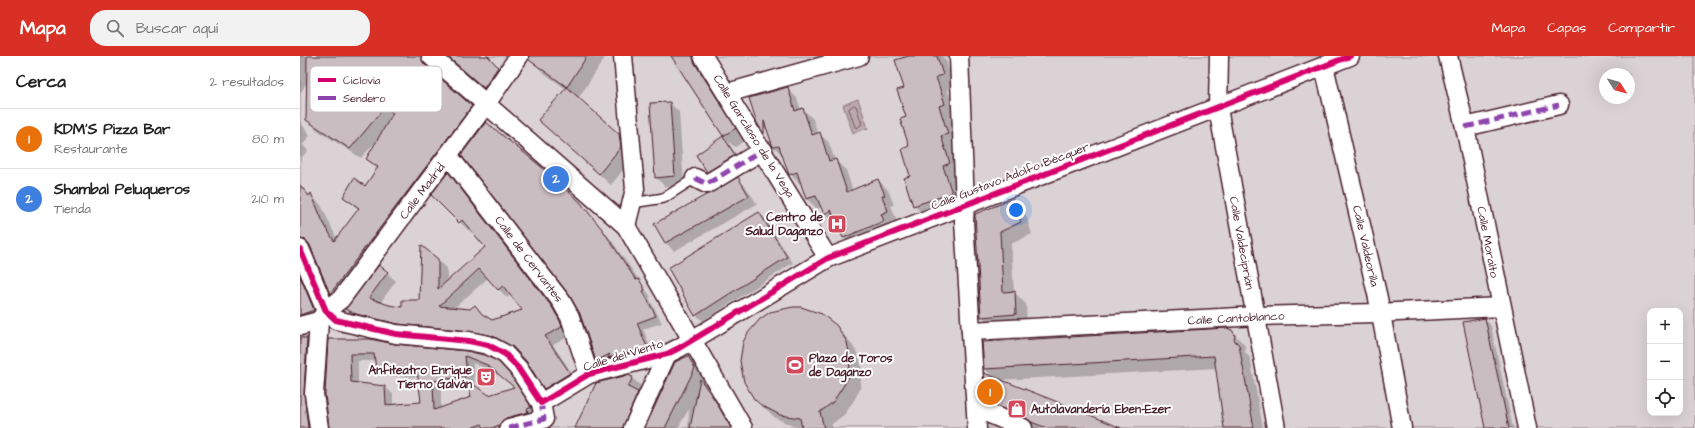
<!DOCTYPE html>
<html lang="es">
<meta charset="utf-8">
<style>
body{margin:0;font-family:"Architects Daughter",sans-serif;background:#f2f2f2;color:#222}
.controls{position:absolute;right:12px;bottom:12px;display:grid;overflow:hidden;border-radius:8px;box-shadow:0 4px 16px #0002}
.controls button{width:36px;height:36px;display:grid;place-items:center;padding:0;border:0;border-bottom:1px solid #e0e0e0;background:#fff;color:#222;font:20px sans-serif}
.compass{position:absolute;left:1299px;top:12px;width:36px;height:36px;border-radius:50%;background:#fff;box-shadow:0 4px 16px #0002;rotate:127deg}
.you{position:absolute;left:716px;top:154px;width:14px;height:14px;margin:-10px;border:3px solid #fff;border-radius:50%;background:#1a73e8;box-shadow:0 0 0 6px #1a73e833}
.badge{display:grid;place-items:center;width:26px;height:26px;border-radius:50%;background:#d93025;color:#fff;font-size:13px;font-weight:700}
.pin{position:absolute;translate:-50% -50%;border:2px solid #fff;box-shadow:0 1px 4px #0006}
.list{margin:0;padding:0;list-style:none}
h2{display:flex;justify-content:space-between;align-items:center;height:52px;margin:0;padding:0 16px;font-size:17px}
h2 small{font-size:13px;font-weight:400;color:#767676}
.list li{display:grid;grid-template-columns:26px 1fr auto;gap:12px;align-items:center;box-sizing:border-box;height:60px;padding:0 16px;border-top:1px solid #e0e0e0}
.list b{display:block;font-size:15px;white-space:nowrap}
.list p{margin:0;font-size:13px;white-space:nowrap;color:#767676}
.list em{font-size:13px;font-style:normal;color:#767676}
.icon{flex:none;width:22px;height:22px;fill:none;stroke:currentColor;stroke-width:2;stroke-linecap:round;stroke-linejoin:round}
.map{position:relative;flex:none;width:1395px;height:372px;overflow:hidden}
header{display:flex;align-items:center;gap:24px;box-sizing:border-box;height:56px;padding:0 20px;background:#d93025;color:#fff}
header strong{font-size:19px}
nav{display:flex;gap:22px;margin-inline-start:auto;font-size:14px}
.search{width:280px;height:36px;background:#f2f2f2;display:flex;align-items:center;gap:10px;box-sizing:border-box;padding:0 14px;border-radius:16px;color:#767676;font-size:15px}
main{display:flex}
aside{flex:1;background:#fff}
.map>svg:first-child{display:block}
.green{fill:#dbd2d5;stroke:#927880;fill-rule:evenodd}
.water{fill:#baa9ae;stroke:#8d727a}
.shadow{fill:#0003;fill-rule:evenodd}
.lines{fill:none;stroke-linecap:round;stroke-linejoin:round}
.shore{stroke:#77565f;stroke-width:1}
.building{fill:#cabdc1;stroke:#4a1f2b;fill-rule:evenodd}
.lane-casing{stroke:#4a1f2b;stroke-width:12}
.street-casing{stroke:#4a1f2b;stroke-width:21}
.lane{stroke:#fff;stroke-width:9}
.street{stroke:#fff;stroke-width:18}
.quiet{stroke:#8e44ad;stroke-width:5;stroke-dasharray:10 5;stroke-linecap:butt}
.cycleway-casing{stroke:#fff;stroke-width:8}
.cycleway{stroke:#d6006c;stroke-width:6}
.labels{text-anchor:middle;stroke-width:4;stroke-linejoin:round;paint-order:stroke}
.street-label{font-size:12px;fill:#4a1f2b;stroke:#fff}
.poi-label{font-size:12px;font-weight:bold;fill:#4a1f2b;stroke:#fff;text-anchor:end}
.key{fill:#fff;stroke:#c9bcbf;stroke-width:1}
.key-label{font-size:11px;fill:#4a1f2b}
</style>
<header>
<strong>Mapa</strong>
<div class="search"><svg class="icon" aria-label="search" viewBox="0 0 24 24"><circle cx="10" cy="10" r="6"/><path d="M15 15l6 6"/></svg>Buscar aquí</div>
<nav><a>Mapa</a><a>Capas</a><a>Compartir</a></nav>
</header>
<main>
<aside>
<h2>Cerca<small>2 resultados</small></h2>
<ul class="list">
<li><span class="badge" style="background:#e8710a">1</span><div><b>KDM'S Pizza Bar</b><p>Restaurante</p></div><em>80 m</em></li>
<li><span class="badge" style="background:#3f7fe0">2</span><div><b>Shambal Peluqueros</b><p>Tienda</p></div><em>210 m</em></li>
</ul>
</aside>
<div class="map">
<svg width="1395" height="372" viewBox="0 0 1395 372">
<rect width="100%" height="100%" fill="#f4f2f2"/>
<filter id="ink" filterUnits="userSpaceOnUse"><feTurbulence type="fractalNoise" baseFrequency=".025" numOctaves="2"/><feDisplacementMap in="SourceGraphic" scale="8" xChannelSelector="R" yChannelSelector="G"/><feConvolveMatrix kernelMatrix="1 2 1 2 8 2 1 2 1" color-interpolation-filters="sRGB"/></filter>
<g filter="url(#ink)">
<path class="green" d="M0,0H1395V372H0ZM1305,18H1329V42H1305ZM1350,255H1380V357H1350Z"/>
<path class="water" d="M558,43L568,72L553,77L543,49Z"/>
<g class="shadow">
<path d="M0,0H6L7,6L8,0H117L181,60L42,247L32,237L0,164V129L10,140L11,139L21,149L37,183L59,154L45,141L66,132L78,114L67,103L80,81L61,102L17,74L7,63L8,24L0,38Z"/>
<path d="M147,0H175L195,8L205,20L192,39Z"/>
<path d="M235,0H306L278,43L331,90L332,103L311,129L251,75L266,33L244,17L232,5Z"/>
<path d="M372,0H400L446,84L435,91L426,84L441,105L414,122L397,100L424,81Z"/>
<path d="M612,0H641L646,4L654,31L647,33L656,60L650,62L659,89L652,92L661,119L654,121L663,149L625,161L614,149L605,32Z"/>
<path d="M487,32L497,42L501,54L503,53L513,63L518,78L519,77L529,87L535,104L546,114L553,135L578,124L588,134L594,149L591,150L597,165L590,168L593,175L553,191L543,181L537,166L535,167L525,157L522,151L517,153L507,143L502,127L500,128L490,118L484,101L474,91L469,76L458,66ZM502,115L494,118V116Z"/>
<path d="M370,47L379,56L384,129L365,131L356,121Z"/>
<path d="M0,66L10,79L3,89L8,95L0,103Z"/>
<path d="M148,118L157,126L261,261L270,280L253,289L278,326L254,341L245,332L221,298L202,288L107,276L55,262L46,253L87,217L96,225L80,247L103,252L120,245L138,204L147,212V227L186,191L171,172L169,175L132,139ZM188,222L207,242L211,238L224,254L192,265L184,261L154,252Z"/>
<path d="M438,123L446,131L457,148L374,195L366,187L356,168Z"/>
<path d="M713,144L725,156L732,178L711,188L714,236L726,248L727,270L693,272L682,260L676,159Z"/>
<path d="M286,154L309,181L351,241L349,242L362,267L343,273L353,298L303,312L297,305L281,257Z"/>
<path d="M459,157L465,163L493,207L403,265L396,259Z"/>
<path d="M0,211L21,262L0,271Z"/>
<path d="M1185,263L1191,270L1213,372H1186Z"/>
<path d="M536,271L548,283L558,298L562,313L560,333L556,341L545,358L532,368V372H503L492,370L474,361L455,342Z"/>
<path d="M931,275L943,287L946,291L945,296L950,302L963,372H925L917,312L700,324L817,372H733L699,356L687,344L694,322L685,313Z"/>
<path d="M7,280L15,288V372H0V281Z"/>
<path d="M29,284L167,296L206,316L217,328L237,357L212,372H29ZM58,305H76L77,312L85,320L119,321L122,347L93,349V338L85,331L58,328ZM173,307L203,321L215,331L189,340L171,328H175ZM169,328L172,341L141,352V332Z"/>
<path d="M388,301L396,310L433,372H388L389,353L378,372H346Z"/>
<path d="M332,322L341,330L338,337L346,345L334,372H276Z"/>
</g>
<g class="lines">
<path class="shore" d="M554,49L556,50L562,68L557,72L555,71L549,53Z"/>
</g>
<g class="building">
<path d="M7,0H121L124,8L172,50L30,238L10,189L6,184L0,183V129L9,140L11,137L23,166L34,185L59,152L43,141L54,122L65,130L78,111L66,103L93,57L85,51L50,93L6,64Z"/>
<path d="M147,0H188L198,11L184,32Z"/>
<path d="M229,0H287L267,31L229,4Z"/>
<path d="M371,0H393L394,6L436,72L423,80Z"/>
<path d="M609,0H637L643,19L636,21L645,48L639,50L648,78L641,80L650,107L643,110L652,137L613,150L604,122L610,120L602,93L609,90L600,63L606,61L597,34L604,32L595,4Z"/>
<path d="M267,31L319,78L321,91L299,118L238,64Z"/>
<path d="M488,31L495,55L503,52L512,79L520,76L529,105L536,103L547,136L578,123L585,139L582,140L588,155L581,158L584,165L543,182L531,154L524,158L516,140L506,143L497,116L489,119L479,90L473,91L464,65V78L457,67L449,42Z"/>
<path d="M370,46L375,120L355,122L350,47Z"/>
<path d="M186,66L239,109L280,146L302,173L336,224L339,223L345,234L343,235L356,260L337,267L347,291L308,302L310,298L296,305L280,258L270,240L161,99Z"/>
<path d="M423,80L435,99L407,116L396,99Z"/>
<path d="M148,116L252,251L260,265L262,271L245,280L270,317L244,333L227,306L213,291L193,280L170,275L98,268L56,258L45,253L79,209L88,216L69,242L89,249L102,251V244H119L121,189L138,203V233L185,191L162,164L159,167L131,139ZM179,213L198,234L203,230L222,254L192,264L182,258L175,249L170,253L139,250Z"/>
<path d="M438,121L449,140L365,187L354,168Z"/>
<path d="M713,143L721,166L700,176L703,236L715,235L716,258L681,261L675,158Z"/>
<path d="M459,156L487,201L395,260L368,212Z"/>
<path d="M0,220L14,254L0,259Z"/>
<path d="M493,251H501L522,258L537,270L547,286L550,301L549,321L533,346L520,356L524,372H502L500,362L480,359L461,349L454,343L444,326L440,305L443,286L448,277L460,263L470,256Z"/>
<path d="M1185,262L1209,372H1185L1163,266Z"/>
<path d="M927,272L932,274L935,279L934,284L939,289L954,372H924L914,300L684,313L682,286Z"/>
<path d="M0,282H7L4,337L8,372H0Z"/>
<path d="M28,283H70L95,288L167,295L184,299L199,306L210,318L230,349V352L227,353L228,356L206,362L199,369L192,372H184L182,368L171,372H29L25,338ZM50,298H74L76,313L117,314L121,346L86,349L85,330L51,326ZM165,300L187,309L214,331L189,339L168,325L171,341L134,354L133,325L167,320Z"/>
<path d="M388,300L395,312L365,372H345L375,306Z"/>
<path d="M684,317L778,354L821,372H747L731,366L686,345Z"/>
<path d="M328,319L333,321L328,331L338,336L323,372H275L296,327Z"/>
<path d="M400,323L415,344L431,372H390Z"/>
</g>
<g class="lines">
<defs>
<path id="lane" d="M332,147L364,142L395,122"/>
<g id="street">
<path d="M131,0L326,170L443,372"/>
<path d="M323,0L335,133L326,170"/>
<path d="M403,0L528,202"/>
<path d="M659,0L665,149L664,165L677,372"/>
<path d="M919,0L918,52L976,372"/>
<path d="M1148,0L1165,71L1227,372"/>
<path d="M1024,10L1078,242L1102,372"/>
<path d="M427,37L559,0"/>
<path d="M1165,71L1259,49"/>
<path d="M148,99L261,245L270,261L289,318"/>
<path d="M395,122L407,128L463,94"/>
<path d="M0,193L26,255L36,264L96,278L169,285L188,289L205,298L218,312L241,347L244,363L209,372"/>
<path d="M20,264L26,255L41,243L186,48L219,0"/>
<path d="M0,270L19,265"/>
<path d="M671,275L958,260L1076,257L1201,251"/>
<path d="M241,347L289,318L367,298L379,292L528,202L1050,0"/>
<path d="M676,352L723,372"/>
<path d="M19,372L14,338L19,265"/>
<path d="M333,372L367,298"/>
</g>
</defs>
<use href="#lane" class="lane-casing"/>
<use href="#street" class="street-casing"/>
<use href="#lane" class="lane"/>
<use href="#street" class="street"/>
<g class="quiet">
<path d="M1165,71L1259,49"/>
<path d="M395,122L407,128L463,94"/>
<path d="M209,372L244,363L241,347"/>
</g>
<defs>
<path id="cycleway" d="M0,193L26,255L36,264L96,278L169,285L188,289L205,298L218,312L241,347L289,318L367,298L379,292L528,202L1050,0"/>
</defs>
<use href="#cycleway" class="cycleway-casing"/>
<use href="#cycleway" class="cycleway"/>
</g>
</g>
<defs>
<symbol id="hospital-square" viewBox="-11 -11 22 22"><rect x="-9" y="-9" width="18" height="18" rx="4" fill="#d1495b" stroke="#fff"/><path d="M-5-5h3v3.5h4V-5h3V5h-3V1.5h-4V5h-3Z" fill="#fff"/></symbol>
<symbol id="stadium-square" viewBox="-11 -11 22 22"><rect x="-9" y="-9" width="18" height="18" rx="4" fill="#d1495b" stroke="#fff"/><path d="M0-5a6.5 5 0 1 0 0 10a6.5 5 0 1 0 0-10ZM-3.5-1.8h7v3.6h-7Z" fill="#fff"/></symbol>
<symbol id="theatre-square" viewBox="-11 -11 22 22"><rect x="-9" y="-9" width="18" height="18" rx="4" fill="#d1495b" stroke="#fff"/><path d="M-5-5.5Q0-4 5-5.5V0Q5 5 0 6Q-5 5-5 0ZM-3.3-2.5H-1v1.5H-3.3ZM1-2.5H3.3v1.5H1ZM-2.8 1Q0 5.5 2.8 1Z" fill="#fff"/></symbol>
<symbol id="shop-square" viewBox="-11 -11 22 22"><rect x="-9" y="-9" width="18" height="18" rx="4" fill="#d1495b" stroke="#fff"/><path d="M-5-2.5h2.3a2.7 3.5 0 0 1 5.4 0H5L5.5 6h-11ZM-1.5-2.5h3a1.5 2.3 0 0 0-3 0Z" fill="#fff"/></symbol>
</defs>
<g fill-rule="evenodd">
<use href="#hospital-square" x="526" y="157" width="22" height="22"/>
<use href="#stadium-square" x="484" y="298" width="22" height="22"/>
<use href="#theatre-square" x="175" y="310" width="22" height="22"/>
<use href="#shop-square" x="706" y="342" width="22" height="22"/>
</g>
<g class="labels">
<g class="street-label">
<text transform="translate(454 80) rotate(58)" y="4">Calle Garcilaso de la Vega</text>
<text transform="translate(710 120) rotate(-21)" y="4">Calle Gustavo Adolfo Bécquer</text>
<text transform="translate(122 135) rotate(-53)" y="4">Calle Madrid</text>
<text transform="translate(1188 186) rotate(79)" y="4">Calle Moralto</text>
<text transform="translate(942 187) rotate(80)" y="4">Calle Valdeciprián</text>
<text transform="translate(1066 190) rotate(77)" y="4">Calle Valdeorilla</text>
<text transform="translate(229 203) rotate(53)" y="4">Calle de Cervantes</text>
<text transform="translate(936 262) rotate(-3)" y="4">Calle Cantoblanco</text>
<text transform="translate(323 299) rotate(-17)" y="4">Calle del Viento</text>
</g>
<g class="poi-label">
<text x="523" y="165">Centro de<tspan x="523" dy="14">Salud Daganzo</tspan></text>
<text x="509" y="306" text-anchor="start">Plaza de Toros<tspan x="509" dy="14">de Daganzo</tspan></text>
<text x="172" y="318">Anfiteatro Enrique<tspan x="172" dy="14">Tierno Galván</tspan></text>
<text x="731" y="357" text-anchor="start">Autolavandería Eben-Ezer</text>
</g>
</g>
<rect x="10" y="10" width="132" height="46" rx="6" class="key"/>
<rect x="18" y="22" width="18" height="4" fill="#d6006c"/>
<rect x="18" y="40" width="18" height="4" fill="#8e44ad"/>
<g class="key-label">
<text x="43" y="28">Ciclovía</text>
<text x="43" y="46">Sendero</text>
</g>
</svg>
<div class="controls">
<button>+</button>
<button>−</button>
<button><svg class="icon" aria-label="locate" viewBox="0 0 24 24"><circle cx="12" cy="12" r="6"/><path d="M12 2v4M12 18v4M2 12h4M18 12h4"/></svg></button>
</div>
<svg class="compass" viewBox="-18 -18 36 36"><path d="M0-13l5 13h-10z" fill="#e53935"/><path d="M0 13l5-13h-10z" fill="#767676"/></svg>
<div class="you"></div>
<div class="pin badge" style="left:690px;top:336px;background:#e8710a">1</div>
<div class="pin badge" style="left:256px;top:123px;background:#3f7fe0">2</div>
</div>
</main>
